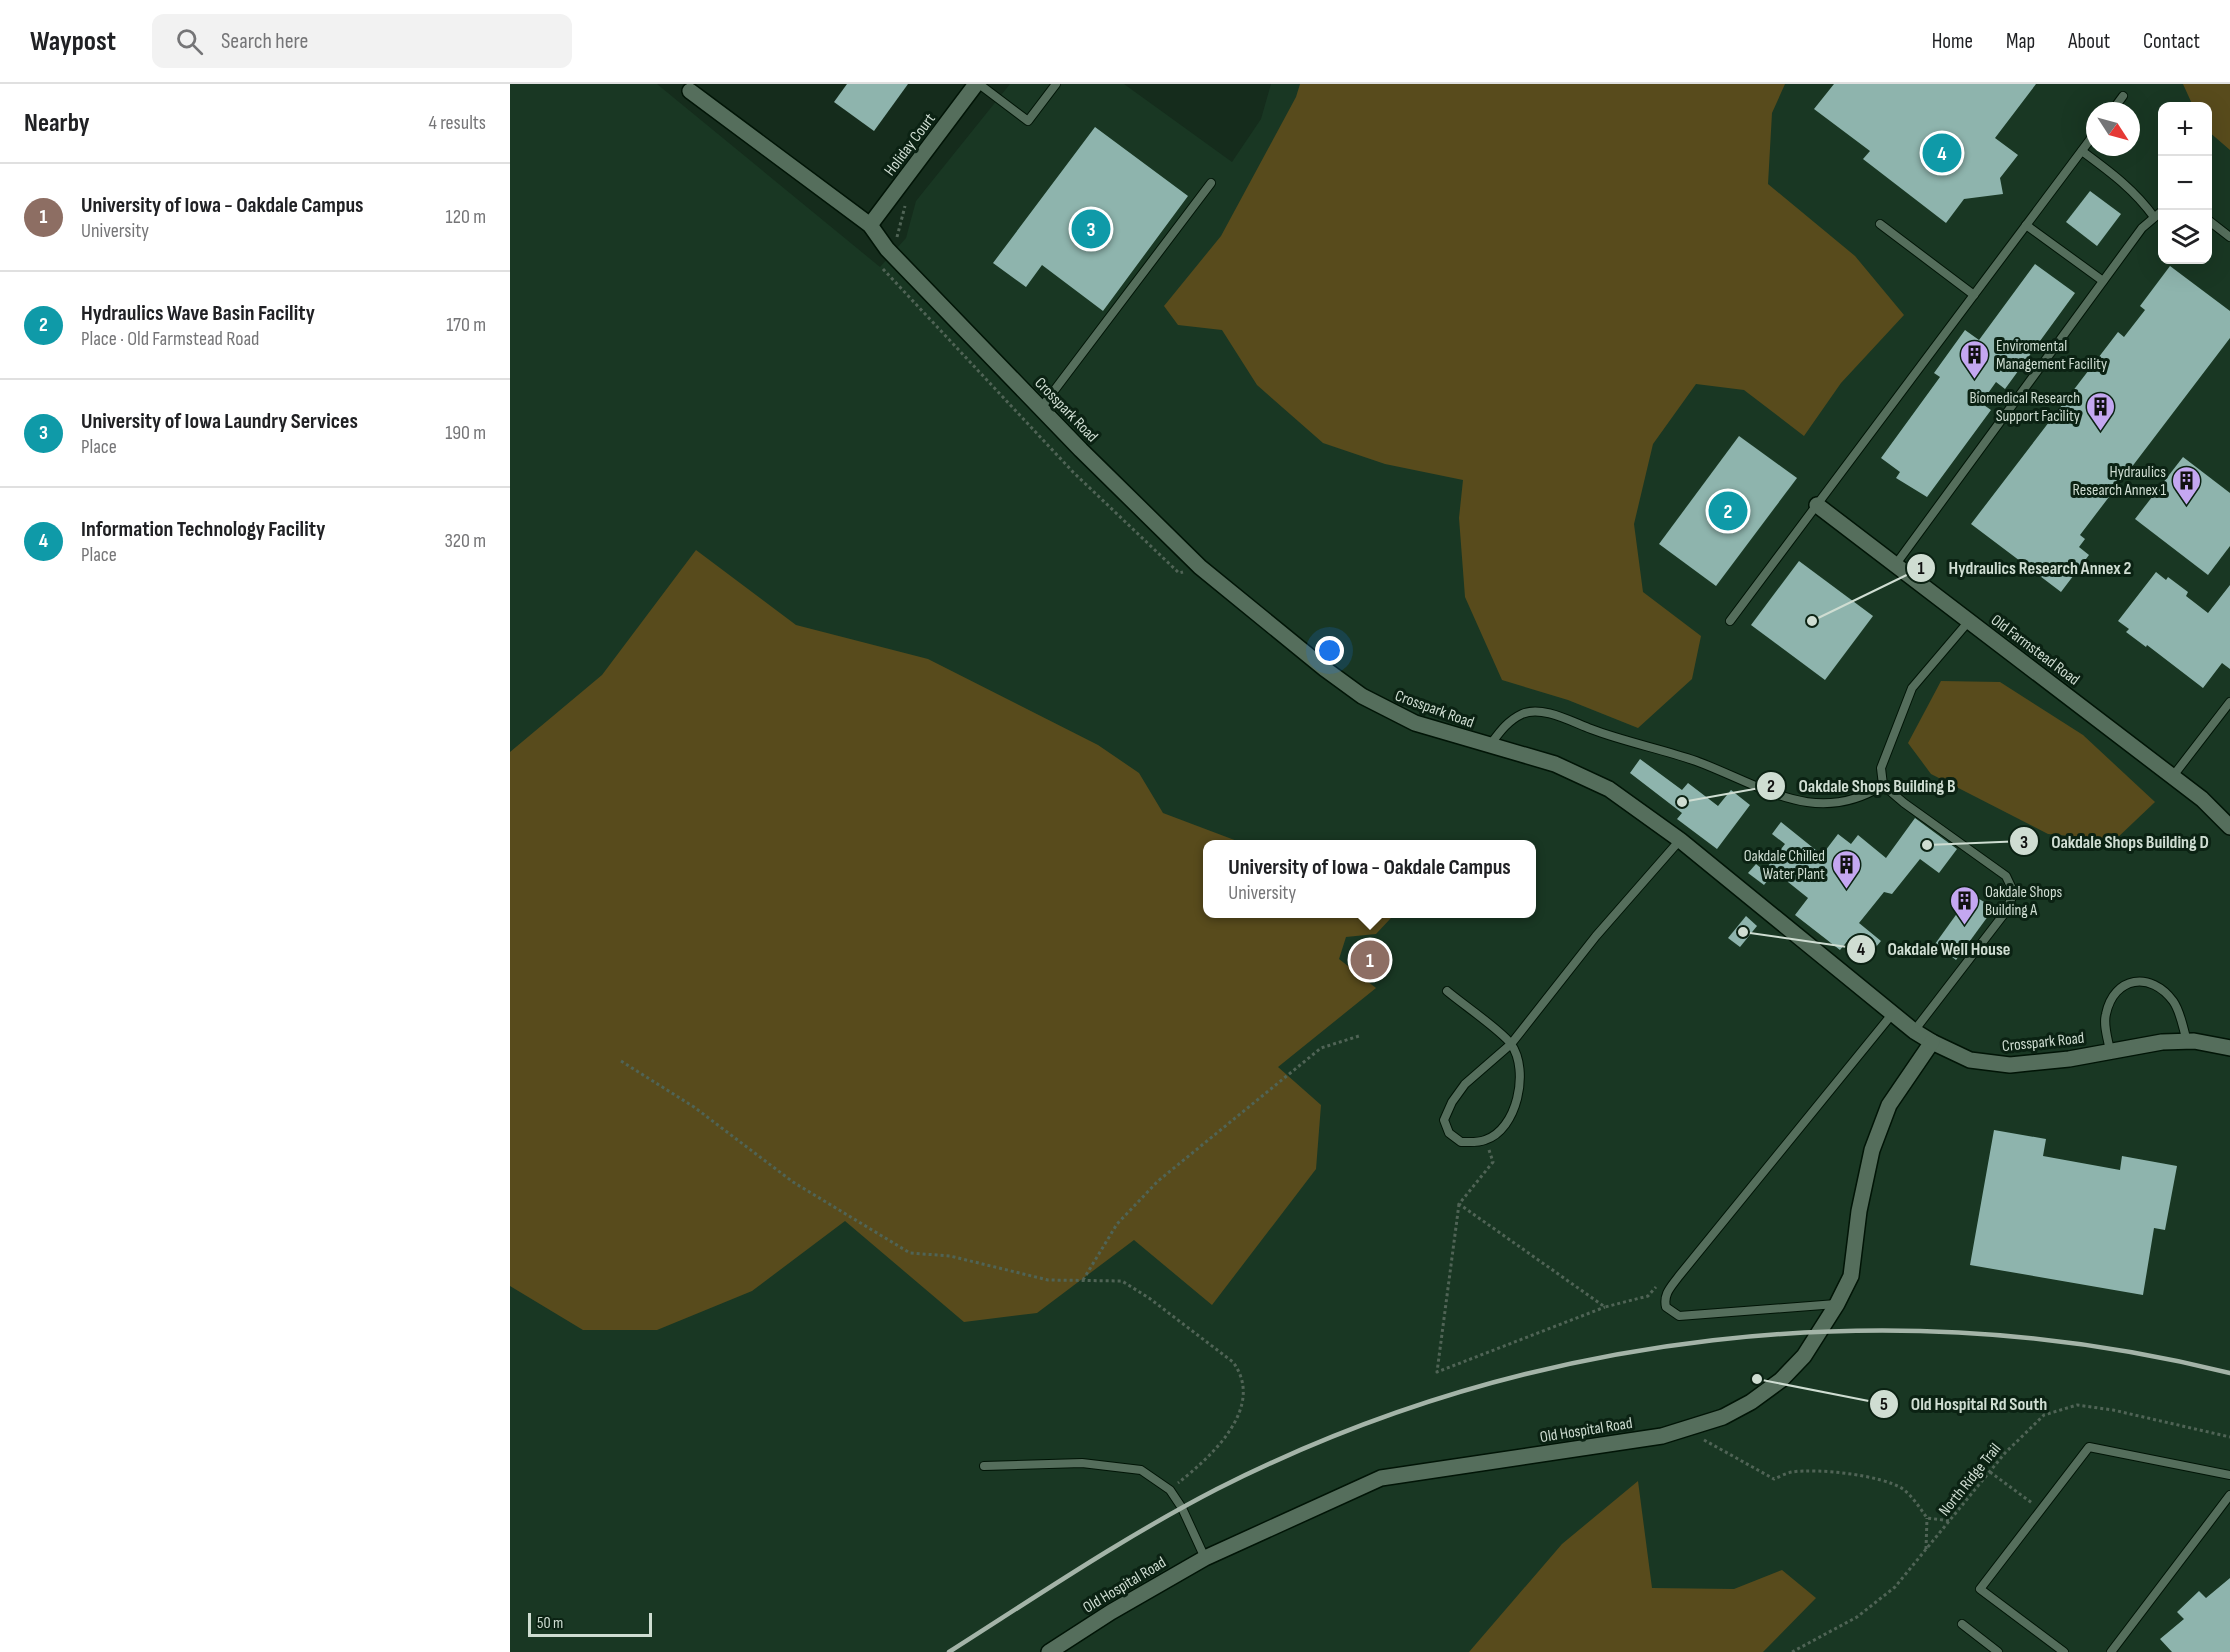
<!DOCTYPE html>
<meta charset="utf-8">
<style>
body{margin:0;font-family:"Sofia Sans Condensed",sans-serif;background:#f2f2f2;color:#202124}
.controls{position:absolute;right:18px;top:18px;display:grid;overflow:hidden;border-radius:12px;box-shadow:0 6px 24px #0002}
.controls button{width:54px;height:54px;display:grid;place-items:center;padding:0;border:0;border-bottom:2px solid #e0e0e0;background:#fff;color:#202124;font:30px sans-serif}
.compass{position:absolute;left:1576px;top:18px;width:54px;height:54px;border-radius:50%;background:#fff;box-shadow:0 6px 24px #0002;rotate:126deg}
.scale{position:absolute;left:18px;bottom:15px;width:124px;box-sizing:border-box;padding-left:6px;border:3px solid #cfddd2;border-top:0;font-size:16px;line-height:21px;white-space:nowrap;color:#cfddd2;-webkit-text-stroke:4px #0b2213;paint-order:stroke}
.you{position:absolute;left:820px;top:567px;width:21px;height:21px;margin:-15px;border:4px solid #fff;border-radius:50%;background:#1a73e8;box-shadow:0 0 0 9px #1a73e833}
.badge{display:grid;place-items:center;width:39px;height:39px;border-radius:50%;background:#7c3aed;color:#fff;font-size:20px;font-weight:700}
.pin{position:absolute;translate:-50% -50%;border:3px solid #fff;box-shadow:0 2px 6px #0006}
.popup{position:absolute;left:693px;top:756px;width:333px;height:78px;box-sizing:border-box;display:grid;place-content:center;border-radius:12px;background:#fff;filter:drop-shadow(0 2px 4px #0005);font-size:20px;white-space:nowrap;color:#757577}
.popup b{font-size:22px;color:#202124}
.popup::after{content:'';position:absolute;left:50%;top:100%;margin-left:-12px;border:12px solid transparent;border-top-color:#fff}
.list{margin:0;padding:0;list-style:none}
h2{display:flex;justify-content:space-between;align-items:center;height:78px;margin:0;padding:0 24px;font-size:26px}
h2 small{font-size:20px;font-weight:400;color:#757577}
.list li{display:grid;grid-template-columns:39px 1fr auto;gap:18px;align-items:center;box-sizing:border-box;height:108px;padding:0 24px;border-top:2px solid #e0e0e0}
.list b{display:block;font-size:22px;white-space:nowrap}
.list p{margin:0;font-size:20px;white-space:nowrap;color:#757577}
.list em{font-size:20px;font-style:normal;color:#757577}
.icon{flex:none;width:33px;height:33px;fill:none;stroke:currentColor;stroke-width:2;stroke-linecap:round;stroke-linejoin:round}
.map{position:relative;flex:none;width:1720px;height:1568px;overflow:hidden}
header{display:flex;align-items:center;gap:36px;box-sizing:border-box;height:84px;padding:0 30px;background:#fff;border-bottom:2px solid #e0e0e0}
header strong{font-size:28px}
nav{display:flex;gap:33px;margin-inline-start:auto;font-size:21px}
.search{width:420px;height:54px;background:#f2f2f2;display:flex;align-items:center;gap:15px;box-sizing:border-box;padding:0 21px;border-radius:12px;color:#757577;font-size:22px}
main{display:flex}
aside{flex:1;background:#fff}
.map>svg:first-child{display:block}
.built{fill:#193723;fill-rule:evenodd}
.green{fill:#584b1c}
.building{fill:#8eb4ad}
.lines{fill:none;stroke-linecap:round;stroke-linejoin:round}
.service-casing{stroke:#011406;stroke-width:10}
.minor-casing{stroke:#011406;stroke-width:18}
.path{stroke:#506456;stroke-width:3;stroke-dasharray:3 3;stroke-linecap:butt}
.service{stroke:#556e5c;stroke-width:8}
.minor{stroke:#556e5c;stroke-width:15}
.rail{stroke:#a4b4a8;stroke-width:4.5}
.labels{text-anchor:middle;stroke-width:6;stroke-linejoin:round;paint-order:stroke}
.street-label{font-size:16px;fill:#cfddd2;stroke:#0b2213}
.poi-label{font-size:16px;fill:#cfddd2;stroke:#0b2213;text-anchor:end}
.leader{fill:none;stroke:#cfddd2;stroke-width:2}
.callout-dot{fill:#cfddd2;stroke:#0b2213;stroke-width:2}
.mark-label{font-size:18px;text-anchor:middle;font-weight:bold;fill:#111}
.callout-label{font-size:18px;text-anchor:middle;font-weight:bold;fill:#cfddd2;stroke:#0b2213;stroke-width:6;stroke-linejoin:round;paint-order:stroke}
</style>
<header>
<strong>Waypost</strong>
<div class="search"><svg class="icon" aria-label="search" viewBox="0 0 24 24"><circle cx="10" cy="10" r="6"/><path d="M15 15l6 6"/></svg>Search here</div>
<nav><a>Home</a><a>Map</a><a>About</a><a>Contact</a></nav>
</header>
<main>
<aside>
<h2>Nearby<small>4 results</small></h2>
<ul class="list">
<li><span class="badge" style="background:#8d6e63">1</span><div><b>University of Iowa - Oakdale Campus</b><p>University</p></div><em>120 m</em></li>
<li><span class="badge" style="background:#0f9aa8">2</span><div><b>Hydraulics Wave Basin Facility</b><p>Place · Old Farmstead Road</p></div><em>170 m</em></li>
<li><span class="badge" style="background:#0f9aa8">3</span><div><b>University of Iowa Laundry Services</b><p>Place</p></div><em>190 m</em></li>
<li><span class="badge" style="background:#0f9aa8">4</span><div><b>Information Technology Facility</b><p>Place</p></div><em>320 m</em></li>
</ul>
</aside>
<div class="map">
<svg width="1720" height="1568" viewBox="0 0 1720 1568">
<rect width="100%" height="100%" fill="#152c1c"/>
<path class="built" d="M0,0H147L370,183L396,154L406,117L500,0H614L722,78L751,35L761,0H1720V1568H0ZM1652,22H1698V176H1652ZM1585,27H1621V63H1585ZM698,760H1022V830H698Z"/>
<g class="green">
<path d="M790,0H1275L1262,29L1258,100L1345,172L1394,231L1331,299L1294,352L1234,306L1186,300L1143,360L1124,440L1133,508L1191,552L1182,595L1128,644L1058,616L992,596L955,513L949,434L953,396L875,380L813,359L747,301L712,246L668,241L654,222L711,152L786,13Z"/>
<path d="M1673,0H1720V66L1698,47V22H1683Z"/>
<path d="M186,466L286,541L418,575L588,661L629,689L653,729L735,760H698V830H879L881,834L866,850L836,853L829,875L866,904L768,983L811,1021L806,1085L702,1221L624,1156L527,1229L454,1238L335,1137L242,1207L147,1246H73L0,1202V668L92,591Z"/>
<path d="M1431,597L1490,598L1573,651L1645,718L1605,756L1538,750L1421,690L1398,659Z"/>
<path d="M1128,1397L1142,1504L1224,1505L1272,1486L1306,1514L1253,1568H959L1052,1460Z"/>
</g>
<g class="building">
<path d="M337,0H398L364,47L324,18Z"/>
<path d="M1324,0H1526L1485,54L1508,71L1490,94L1493,110L1454,115L1436,139L1353,75L1360,67L1304,25Z"/>
<path d="M585,43L678,112L593,227L532,181L516,203L483,179Z"/>
<path d="M1580,107L1611,130L1587,162L1556,138Z"/>
<path d="M1525,180L1565,209L1495,305L1486,298L1471,319L1481,326L1417,413L1386,394L1390,388L1371,374L1430,293L1424,289L1455,246L1469,256Z"/>
<path d="M1660,182L1720,227V254L1570,451L1575,455L1569,463L1579,471L1551,508L1461,440L1608,248L1614,253L1635,226L1630,222Z"/>
<path d="M1229,352L1287,394L1206,502L1149,460Z"/>
<path d="M1673,373L1720,409V462L1698,491L1625,435Z"/>
<path d="M1289,477L1363,532L1315,596L1241,541Z"/>
<path d="M1646,488L1656,496L1658,493L1678,508L1676,512L1698,529L1720,501V585L1712,579L1693,604L1637,561L1636,563L1616,548L1619,545L1608,537Z"/>
<path d="M1130,675L1172,706L1178,699L1208,722L1221,706L1240,721L1207,765L1167,735L1172,729L1120,689Z"/>
<path d="M1405,734L1447,765L1429,789L1410,775L1382,810L1374,808L1349,839L1371,857L1360,870L1340,854L1330,866L1285,831L1298,814L1258,782L1275,760L1262,750L1271,738L1312,771L1328,750L1341,760L1348,751L1376,774Z"/>
<path d="M1246,780L1261,792L1254,801L1238,789Z"/>
<path d="M1461,810L1484,824L1446,876L1425,860Z"/>
<path d="M1236,832L1247,842L1230,863L1218,854Z"/>
<path d="M1484,1046L1536,1055L1533,1072L1610,1086L1612,1072L1667,1082L1655,1146L1644,1144L1633,1211L1460,1181Z"/>
<path d="M1720,1494V1568H1662L1650,1555L1674,1535L1667,1528L1689,1507L1696,1514Z"/>
</g>
<g class="lines">
<defs>
<g id="service">
<path d="M469,0L518,37L546,0"/>
<path d="M1602,27L1613,12"/>
<path d="M1572,67C1599,87 1624,105 1644,133"/>
<path d="M1698,136L1720,153"/>
<path d="M1370,140L1464,211"/>
<path d="M1516,141L1593,197"/>
<path d="M531,324L701,99"/>
<path d="M1386,480L1632,144L1652,127"/>
<path d="M1220,537L1585,49"/>
<path d="M980,661C989,649 997,637 1012,630C1032,621 1062,638 1081,645C1115,658 1152,665 1186,677C1251,701 1306,744 1373,701"/>
<path d="M1663,692L1720,618"/>
<path d="M937,907C951,919 992,947 1001,960C1020,987 1007,1046 975,1056C968,1059 958,1058 951,1058L939,1049L934,1036L942,1018L955,1000L1001,960L1086,852L1170,756"/>
<path d="M1404,947L1494,830L1504,809L1496,792L1394,719L1373,701L1371,684L1402,604L1459,537"/>
<path d="M1600,967C1598,955 1593,941 1596,930C1604,892 1641,887 1663,917C1671,928 1673,945 1677,957"/>
<path d="M1326,1220L1169,1232L1156,1223C1153,1210 1161,1203 1169,1192L1383,929"/>
<path d="M474,1382L572,1379L631,1386L660,1406L672,1424L695,1474"/>
<path d="M1452,1540L1488,1568"/>
<path d="M1554,1568L1470,1505L1579,1363L1720,1391"/>
<path d="M1601,1568L1720,1411"/>
</g>
<g id="minor">
<path d="M180,7L360,141L377,165L571,366L690,483L815,585L852,612L905,639L1045,680L1099,705L1170,756L1404,947L1422,958L1460,976L1500,981L1559,975L1652,958L1684,957L1720,964"/>
<path d="M360,141L466,0"/>
<path d="M1307,421L1692,715L1720,743"/>
<path d="M539,1568L601,1528L695,1474L871,1394L1152,1352L1213,1333L1241,1318L1271,1296L1294,1272L1327,1220L1341,1192L1349,1127L1362,1066L1379,1021L1422,958"/>
</g>
</defs>
<use href="#service" class="service-casing"/>
<use href="#minor" class="minor-casing"/>
<g class="path">
<path d="M387,153L395,122"/>
<path d="M373,185L563,388L669,489L673,488"/>
<path d="M111,977L184,1023L283,1098L400,1169L440,1172L538,1196L612,1197L639,1214L723,1278C756,1323 702,1372 668,1399"/>
<path d="M979,1066L983,1078L949,1120L1095,1223L1138,1212L1146,1203"/>
<path d="M949,1120L927,1288L1095,1223"/>
<path d="M573,1196L607,1140L648,1097L811,964L849,952"/>
<path d="M1194,1356L1264,1395C1269,1393 1276,1389 1282,1388C1307,1384 1372,1391 1393,1405C1403,1413 1410,1424 1417,1434L1441,1437"/>
<path d="M1480,1388L1522,1419"/>
<path d="M1416,1465L1417,1434"/>
<path d="M1282,1568L1347,1533L1385,1503L1495,1369L1534,1331L1567,1321L1603,1326L1720,1353"/>
</g>
<use href="#service" class="service"/>
<use href="#minor" class="minor"/>
<path class="rail" d="M439,1568C527,1512 614,1453 707,1405C1019,1247 1380,1205 1720,1289"/>
</g>
<defs>
<symbol id="building-pin" viewBox="-11 -11 22 30"><path d="M0 17L-7.5 6A9.5 9.5 0 1 1 7.5 6Z" fill="#c4a7f1" stroke="#0b2213"/><path d="M-4-6H4V6H1V3H-1V6H-4ZM-2.5-4.3h1.7v1.8h-1.7ZM.8-4.3h1.7v1.8H.8ZM-2.5-1h1.7V.8h-1.7ZM.8-1h1.7V.8H.8Z" fill="#111"/></symbol>
</defs>
<g fill-rule="evenodd">
<use href="#building-pin" x="1448" y="254" width="33" height="45"/>
<use href="#building-pin" x="1574" y="306" width="33" height="45"/>
<use href="#building-pin" x="1660" y="380" width="33" height="45"/>
<use href="#building-pin" x="1320" y="764" width="33" height="45"/>
<use href="#building-pin" x="1438" y="800" width="33" height="45"/>
</g>
<g class="labels">
<g class="street-label">
<text transform="translate(399 60) rotate(-53)" y="6">Holiday Court</text>
<text transform="translate(557 325) rotate(46)" y="6">Crosspark Road</text>
<text transform="translate(1526 565) rotate(37)" y="6">Old Farmstead Road</text>
<text transform="translate(925 624) rotate(20)" y="6">Crosspark Road</text>
<text transform="translate(1533 957) rotate(-6)" y="6">Crosspark Road</text>
<text transform="translate(1076 1345) rotate(-9)" y="6">Old Hospital Road</text>
<text transform="translate(1459 1395) rotate(-51)" y="6">North Ridge Trail</text>
<text transform="translate(614 1500) rotate(-31)" y="6">Old Hospital Road</text>
</g>
<g class="poi-label">
<text x="1486" y="267" text-anchor="start">Enviromental<tspan x="1486" dy="18">Management Facility</tspan></text>
<text x="1570" y="319">Biomedical Research<tspan x="1570" dy="18">Support Facility</tspan></text>
<text x="1656" y="393">Hydraulics<tspan x="1656" dy="18">Research Annex 1</tspan></text>
<text x="1315" y="777">Oakdale Chilled<tspan x="1315" dy="18">Water Plant</tspan></text>
<text x="1475" y="813" text-anchor="start">Oakdale Shops<tspan x="1475" dy="18">Building A</tspan></text>
</g>
</g>
<path class="leader" d="M1302 537L1411 484M1172 718L1261 702M1417 761L1514 757M1233 848L1351 865M1247 1295L1374 1320"/>
<g class="callout-dot">
<circle cx="1302" cy="537" r="6"/>
<circle cx="1172" cy="718" r="6"/>
<circle cx="1417" cy="761" r="6"/>
<circle cx="1233" cy="848" r="6"/>
<circle cx="1247" cy="1295" r="6"/>
<circle cx="1411" cy="484" r="15"/>
<circle cx="1261" cy="702" r="15"/>
<circle cx="1514" cy="757" r="15"/>
<circle cx="1351" cy="865" r="15"/>
<circle cx="1374" cy="1320" r="15"/>
</g>
<g class="mark-label">
<text x="1411" y="490">1</text>
<text x="1261" y="708">2</text>
<text x="1514" y="764">3</text>
<text x="1351" y="871">4</text>
<text x="1374" y="1326">5</text>
</g>
<g class="callout-label">
<text x="1530" y="490">Hydraulics Research Annex 2</text>
<text x="1367" y="708">Oakdale Shops Building B</text>
<text x="1620" y="764">Oakdale Shops Building D</text>
<text x="1439" y="871">Oakdale Well House</text>
<text x="1469" y="1326">Old Hospital Rd South</text>
</g>
</svg>
<div class="controls">
<button>+</button>
<button>−</button>
<button><svg class="icon" aria-label="layers" viewBox="0 0 24 24"><path d="M12 4l9 5-9 5-9-5zM3 14l9 5 9-5"/></svg></button>
</div>
<svg class="compass" viewBox="-18 -18 36 36"><path d="M0-13l5 13h-10z" fill="#e53935"/><path d="M0 13l5-13h-10z" fill="#757577"/></svg>
<div class="scale">50 m</div>
<div class="you"></div>
<div class="pin badge" style="left:860px;top:876px;background:#8d6e63">1</div>
<div class="popup"><b>University of Iowa - Oakdale Campus</b>University</div>
<div class="pin badge" style="left:1218px;top:427px;background:#0f9aa8">2</div>
<div class="pin badge" style="left:581px;top:145px;background:#0f9aa8">3</div>
<div class="pin badge" style="left:1432px;top:69px;background:#0f9aa8">4</div>
</div>
</main>
